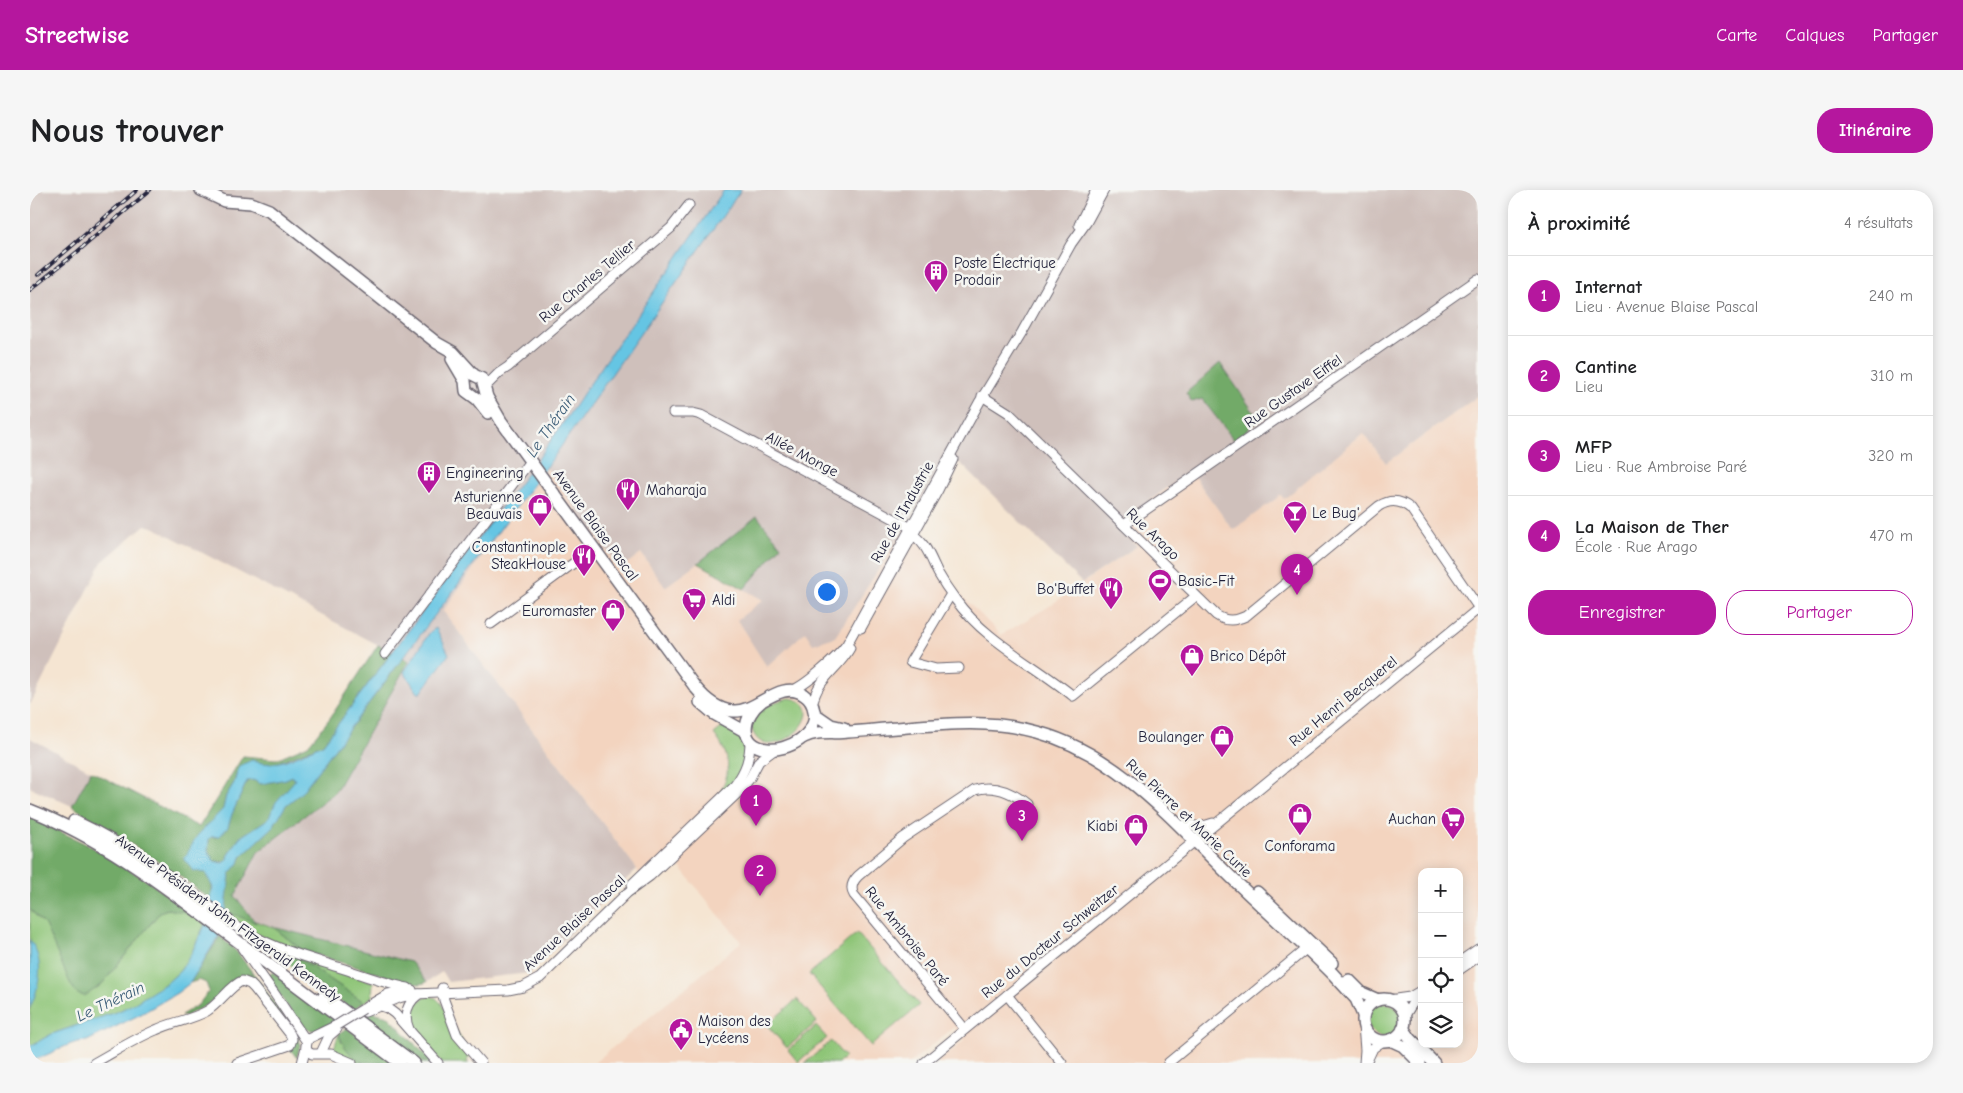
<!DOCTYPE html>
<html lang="fr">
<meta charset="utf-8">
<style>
body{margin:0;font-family:"Comic Neue",sans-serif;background:#f6f6f6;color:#202124}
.controls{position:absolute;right:15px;bottom:15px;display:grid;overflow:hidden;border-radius:10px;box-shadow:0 2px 12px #0003}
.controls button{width:45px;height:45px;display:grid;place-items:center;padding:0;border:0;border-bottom:1px solid #e0e0e0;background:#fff;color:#202124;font:25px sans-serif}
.you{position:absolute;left:796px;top:401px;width:18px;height:18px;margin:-12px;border:4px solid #fff;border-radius:50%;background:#1a73e8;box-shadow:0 0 0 8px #1a73e833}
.badge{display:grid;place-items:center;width:32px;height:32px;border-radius:50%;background:#b5179e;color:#fff;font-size:16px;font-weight:700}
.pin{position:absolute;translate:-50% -41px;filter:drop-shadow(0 1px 2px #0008)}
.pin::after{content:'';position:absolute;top:26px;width:18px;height:15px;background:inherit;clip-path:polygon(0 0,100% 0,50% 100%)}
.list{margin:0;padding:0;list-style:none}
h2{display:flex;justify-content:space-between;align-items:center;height:65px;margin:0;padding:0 20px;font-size:21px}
h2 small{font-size:16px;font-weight:400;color:#757577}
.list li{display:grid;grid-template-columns:32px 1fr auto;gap:15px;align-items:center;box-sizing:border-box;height:80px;padding:0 20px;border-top:1px solid #e0e0e0}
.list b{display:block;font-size:19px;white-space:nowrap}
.list p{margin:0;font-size:16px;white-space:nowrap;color:#757577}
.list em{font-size:16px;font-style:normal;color:#757577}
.actions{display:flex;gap:10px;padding:15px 20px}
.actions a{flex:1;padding:11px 0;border:1px solid #b5179e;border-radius:20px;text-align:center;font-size:18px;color:#b5179e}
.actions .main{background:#b5179e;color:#fff}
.icon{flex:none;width:28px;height:28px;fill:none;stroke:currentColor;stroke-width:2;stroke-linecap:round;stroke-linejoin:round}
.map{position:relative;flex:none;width:1448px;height:873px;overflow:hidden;border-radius:20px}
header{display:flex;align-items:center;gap:30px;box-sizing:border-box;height:70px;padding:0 25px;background:#b5179e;color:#fff}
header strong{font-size:24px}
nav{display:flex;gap:28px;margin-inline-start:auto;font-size:18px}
.intro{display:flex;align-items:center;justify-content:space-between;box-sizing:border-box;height:120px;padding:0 30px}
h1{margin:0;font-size:35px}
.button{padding:12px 22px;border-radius:20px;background:#b5179e;color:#fff;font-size:18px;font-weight:700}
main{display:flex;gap:30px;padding:0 30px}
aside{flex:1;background:#fff;border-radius:20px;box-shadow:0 2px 12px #0003}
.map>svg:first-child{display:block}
.built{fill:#f3d4bf;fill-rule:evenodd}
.industrial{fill:#cfc0bb}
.green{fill:#8ec577;stroke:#587459}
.forest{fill:#72aa68;stroke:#4a6652}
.water{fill:#65c5e3;stroke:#44748f;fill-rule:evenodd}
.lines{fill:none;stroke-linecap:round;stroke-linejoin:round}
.minor-casing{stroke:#6c6670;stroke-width:11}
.major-casing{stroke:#6c6670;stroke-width:14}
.minor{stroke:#fff;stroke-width:9}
.major{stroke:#fff;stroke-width:11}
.rail-casing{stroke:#22223b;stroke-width:4}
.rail{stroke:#f6f6f2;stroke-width:2;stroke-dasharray:5.5;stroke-linecap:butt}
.minor-bridge-casing{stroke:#6c6670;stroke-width:11;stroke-linecap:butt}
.minor-bridge{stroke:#fff;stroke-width:9}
.labels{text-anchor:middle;stroke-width:5;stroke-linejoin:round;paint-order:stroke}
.poi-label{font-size:15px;fill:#22223b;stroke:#f6f6f2;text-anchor:start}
.street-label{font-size:15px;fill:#22223b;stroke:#f6f6f2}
.water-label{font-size:16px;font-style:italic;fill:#395b76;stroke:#f6f6f2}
</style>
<header>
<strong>Streetwise</strong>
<nav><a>Carte</a><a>Calques</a><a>Partager</a></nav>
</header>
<div class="intro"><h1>Nous trouver</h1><a class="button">Itinéraire</a></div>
<main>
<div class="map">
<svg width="1448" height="873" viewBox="0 0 1448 873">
<rect width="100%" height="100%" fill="#f6f6f2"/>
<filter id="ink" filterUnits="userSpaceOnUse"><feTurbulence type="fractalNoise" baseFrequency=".02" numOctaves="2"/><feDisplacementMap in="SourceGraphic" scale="10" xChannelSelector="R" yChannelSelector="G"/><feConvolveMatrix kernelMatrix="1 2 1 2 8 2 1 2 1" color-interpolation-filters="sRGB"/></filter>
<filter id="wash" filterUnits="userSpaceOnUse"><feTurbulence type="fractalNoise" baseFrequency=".0096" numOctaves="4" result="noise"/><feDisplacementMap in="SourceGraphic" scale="20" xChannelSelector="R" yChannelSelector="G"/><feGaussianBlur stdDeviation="1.12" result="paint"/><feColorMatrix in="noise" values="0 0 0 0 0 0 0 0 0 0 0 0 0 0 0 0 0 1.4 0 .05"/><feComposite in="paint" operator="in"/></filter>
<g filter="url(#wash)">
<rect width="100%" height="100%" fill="#f5e5d2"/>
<path class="built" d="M1448,206V873H907L935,850L924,837L880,873H564L711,752L644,670L614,698L607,679L413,421L517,277L590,379L611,363L635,396L668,373L734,410L879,332L931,405L971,445L1018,417L1107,356L1087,335L1160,281L1203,340L1252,304L1254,308L1333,243L1356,273ZM1392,682H1429V854H1392Z"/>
<g class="industrial">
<path d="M0,0H1448V206L1356,273L1333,243L1254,309L1251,305L1203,340L1160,281L1087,335L1107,356L1052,393L919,262L879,332L805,447L783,454L775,442L737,477L707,430L733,410L668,373L635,397L611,363L590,379L516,277L413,421L607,679L499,783L418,792L412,782L397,792L381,772L226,733L205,706L228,662L305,602L379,471L123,337L115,335L72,372L0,515Z"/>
<path d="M0,548L61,581L42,616L0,597Z"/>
</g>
<g class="green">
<path d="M760,508C810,517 735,583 722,539C723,519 744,511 760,508Z"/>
<path d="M694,536C717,534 719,564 712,579C708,588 699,597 693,605L690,602C702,579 700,565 684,544Z"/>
<path d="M0,719L15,735L24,751L71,795L130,722C146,714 162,724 175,734L160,766L150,781L138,792L106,813L89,821L22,844L0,856Z"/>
<path d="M195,721L243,737L273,761L233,747L197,726Z"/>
<path d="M827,743L889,815L841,856L779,784Z"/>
<path d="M265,766L343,792L342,807L334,812Z"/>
<path d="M223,783L247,817L244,818L219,787Z"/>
<path d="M400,806L406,808L411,813L440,865L437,871L439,873H412L380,835C380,818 383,811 400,806Z"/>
<path d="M767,809L787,832L757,858L737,835Z"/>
<circle cx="1354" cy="830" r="17"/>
<path d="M336,824L396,873H391L332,828Z"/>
<path d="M786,836L797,848L768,872L758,860Z"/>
<path d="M309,843L311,852L334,873H329L303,861Z"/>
<path d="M801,851L815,867L808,873H775Z"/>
</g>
<g class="forest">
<path d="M1190,173L1229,230L1204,250L1172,209L1162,212L1156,203Z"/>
<path d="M727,326L751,356L714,399L668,373Z"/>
<path d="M348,455L362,462L293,554L246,573L233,574L222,570L207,581L204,593L196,606L193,619L170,644L154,669L163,680L173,681C183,688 183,698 181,710L143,681L42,616L61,581L169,637L213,566L246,569L278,555L300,528Z"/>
<path d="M373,468L379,471L305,602L228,662L205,706L226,733L195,721L200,684L209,673L211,667L242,638L256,615L271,603Z"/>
<path d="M262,586L265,590L238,629L209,648L195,672L184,671L178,661L179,649L181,647H187L198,637L202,624L217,591L223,590L231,594L256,589Z"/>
<path d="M0,627L60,656L118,691L160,723L137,719L130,722L71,795L55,806L47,804L40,793L15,735L0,719Z"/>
<path d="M243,737L381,772L397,792L391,794L380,793L273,761Z"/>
<path d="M190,746L207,762L223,783L219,787H210L179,814L156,826L151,825L168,815L179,801L176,793L169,790L160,793Z"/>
<path d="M237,756L265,766L334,812L323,820L236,758Z"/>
<path d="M243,782L306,831C293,839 283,845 270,835L237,787Z"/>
<path d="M247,817L268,847L270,855L267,868L260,859L265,853V847L244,818Z"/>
<path d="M343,822L358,826L403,873H396L336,824Z"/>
<path d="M317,838L364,873C355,873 341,873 333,872C321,868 311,854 309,843Z"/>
</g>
<g class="water">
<path d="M694,0H711L516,278L271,603L256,615L242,638L211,667L209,673L200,684L195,726L191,742L160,793L147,803L111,824L57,851C37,851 20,867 0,870V856L22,844L89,821L105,813L138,792L150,781L160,766L177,731L183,698L176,683L164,681L154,669L167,646L193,619L196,606L204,593L209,576L222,570C245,581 271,563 293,554L508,269ZM262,586L265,590L246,612L238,629L209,648L195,672L192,673L184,671L178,661L179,649L181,647L190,646L198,637L202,624L217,591L223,590L231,594L256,589Z"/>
<path d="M406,438L419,464L391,503H388L374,482L400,442Z"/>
<path d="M0,750C15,771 10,796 0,818Z"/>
</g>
</g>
<g filter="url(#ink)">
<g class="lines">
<defs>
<g id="minor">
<path d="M1049,35L1066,0"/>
<path d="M454,198L469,183L478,177L641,38L659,15"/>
<path d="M952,206L979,223L1186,425C1196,432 1205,431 1216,426L1349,316C1360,309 1371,310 1381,319L1448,417"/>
<path d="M643,223H663L671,225L883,339"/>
<path d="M1094,335L1448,89"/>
<path d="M880,343C896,352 900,367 908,383C913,392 919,401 925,409C955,451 1004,474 1043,506L1166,406"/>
<path d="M921,404L880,472L906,479L929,478"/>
<path d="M461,434L564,358"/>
<path d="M831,438L908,300L923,269"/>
<path d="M355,464L500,271"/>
<path d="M761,501C775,496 808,467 817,454L950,211L992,142L1041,54L1056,33L1074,0"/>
<path d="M782,515C788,487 807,481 820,458"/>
<path d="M1156,634L1170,637L1183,633"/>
<path d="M602,694L705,595C716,580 720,568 720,550"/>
<path d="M198,731C234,756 270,765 311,778C333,785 356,794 378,798"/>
<path d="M212,758L244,803L277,852"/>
<path d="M1429,772L1448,759"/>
<path d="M1429,780L1448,767"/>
<path d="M412,798L414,810L427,845L451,873"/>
<path d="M977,805L1032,873"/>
<path d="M1359,810L1380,807L1392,800"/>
<path d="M348,815L357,818L365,824L408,873"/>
<path d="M336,817L358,804L382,800"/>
<path d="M335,822L369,808L385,804L478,800L493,797L510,788L597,703L620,686L711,600L720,588L729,571L744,560"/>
<path d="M1374,827L1382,814L1392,806"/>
<path d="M1333,835L1335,860L1334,873"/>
<path d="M379,839C373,825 377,813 389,804"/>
<path d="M935,839L824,705C820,698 822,692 828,686L873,648L945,600C964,594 983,603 997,614"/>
<path d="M276,855L277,861L282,864H301L322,873"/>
<path d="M291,863L299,846L307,839"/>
<path d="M1337,871L1343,858L1353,851"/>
<path d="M64,873C84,862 104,849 126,840C142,832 161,830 177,821C189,814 201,795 212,791L220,794L224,798L260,844L262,849L260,855L207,873"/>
<path d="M272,873L278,849L307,835"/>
<path d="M894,873L1448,419"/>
<path d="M1138,873L1276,759L1279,754"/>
</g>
<g id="major">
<path d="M171,0L194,11L221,13L239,20L407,153L423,162L444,185L452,189L457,207L471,231L665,497C674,508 687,520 703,521C726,523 751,488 774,505C780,509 783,515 784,521C789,544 757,562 737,559C707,555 713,525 732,511"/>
<path d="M422,169L435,191L436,201L447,209L458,223"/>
<path d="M670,512L684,524L716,542"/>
<path d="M785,524L801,535L814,538"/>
<path d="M774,547C788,540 803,544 818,542C835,541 851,539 867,538C914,534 960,529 1007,542C1089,564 1145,633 1204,690C1237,722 1271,752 1303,784L1326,809L1333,825"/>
<path d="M0,620C71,648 130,693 190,738C250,783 310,828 370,873"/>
<path d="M44,631C100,657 148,694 198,731"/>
<path d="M117,673L137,689"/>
<path d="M1227,702L1302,773"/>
<path d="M1319,790L1332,803L1348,810"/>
<path d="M294,806L384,873"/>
<circle cx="1354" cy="830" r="21"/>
<path d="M1373,838L1380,848L1404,873"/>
<path d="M1360,850L1373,856L1390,873"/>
</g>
</defs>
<use href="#minor" class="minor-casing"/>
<use href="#major" class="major-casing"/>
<use href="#minor" class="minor"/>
<use href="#major" class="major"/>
<defs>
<g id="rail">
<path d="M8,85L107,0"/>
<path d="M0,100L47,62L120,0"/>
</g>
</defs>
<use href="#rail" class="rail-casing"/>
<use href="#rail" class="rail"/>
<defs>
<path id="minor-bridge" d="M307,835L333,819"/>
</defs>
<use href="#minor-bridge" class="minor-bridge-casing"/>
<use href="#minor-bridge" class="minor-bridge"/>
</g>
</g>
<defs>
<symbol id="building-pin" viewBox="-11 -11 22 30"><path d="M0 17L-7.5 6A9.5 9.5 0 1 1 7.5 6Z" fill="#b5179e" stroke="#f6f6f2"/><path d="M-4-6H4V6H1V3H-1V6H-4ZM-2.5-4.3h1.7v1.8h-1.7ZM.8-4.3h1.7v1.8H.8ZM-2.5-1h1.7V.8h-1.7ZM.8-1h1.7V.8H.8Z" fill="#fff"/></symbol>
<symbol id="restaurant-pin" viewBox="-11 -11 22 30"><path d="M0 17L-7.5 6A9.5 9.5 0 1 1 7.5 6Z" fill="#b5179e" stroke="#f6f6f2"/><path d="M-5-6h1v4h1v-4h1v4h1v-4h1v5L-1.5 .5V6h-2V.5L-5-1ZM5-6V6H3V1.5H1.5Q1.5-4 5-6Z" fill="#fff"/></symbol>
<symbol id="shop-pin" viewBox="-11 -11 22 30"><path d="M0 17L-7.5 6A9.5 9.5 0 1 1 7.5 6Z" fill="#b5179e" stroke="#f6f6f2"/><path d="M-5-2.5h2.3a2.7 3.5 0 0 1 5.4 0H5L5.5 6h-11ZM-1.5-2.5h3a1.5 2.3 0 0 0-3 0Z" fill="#fff"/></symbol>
<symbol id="bar-pin" viewBox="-11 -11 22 30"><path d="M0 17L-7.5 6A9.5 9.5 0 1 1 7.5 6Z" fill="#b5179e" stroke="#f6f6f2"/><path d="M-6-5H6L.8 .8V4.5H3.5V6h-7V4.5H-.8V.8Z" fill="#fff"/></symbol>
<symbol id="stadium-pin" viewBox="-11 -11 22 30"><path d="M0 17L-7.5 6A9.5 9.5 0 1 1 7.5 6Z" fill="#b5179e" stroke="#f6f6f2"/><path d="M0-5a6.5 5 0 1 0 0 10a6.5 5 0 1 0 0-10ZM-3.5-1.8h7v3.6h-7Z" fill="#fff"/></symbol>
<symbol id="supermarket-pin" viewBox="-11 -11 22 30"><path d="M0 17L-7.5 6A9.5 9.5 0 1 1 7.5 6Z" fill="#b5179e" stroke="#f6f6f2"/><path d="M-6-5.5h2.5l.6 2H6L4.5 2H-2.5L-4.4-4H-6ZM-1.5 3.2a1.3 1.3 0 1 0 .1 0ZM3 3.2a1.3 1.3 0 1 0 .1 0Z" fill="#fff"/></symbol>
<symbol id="civic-pin" viewBox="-11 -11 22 30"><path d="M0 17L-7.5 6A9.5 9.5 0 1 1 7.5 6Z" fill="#b5179e" stroke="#f6f6f2"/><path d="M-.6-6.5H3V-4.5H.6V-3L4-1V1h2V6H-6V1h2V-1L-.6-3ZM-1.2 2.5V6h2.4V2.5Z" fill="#fff"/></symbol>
</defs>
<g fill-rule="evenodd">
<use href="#building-pin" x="892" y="68" width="28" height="38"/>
<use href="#building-pin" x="385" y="269" width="28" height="38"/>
<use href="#restaurant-pin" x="584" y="286" width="28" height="38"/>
<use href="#shop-pin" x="496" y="302" width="28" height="38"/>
<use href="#bar-pin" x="1251" y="309" width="28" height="38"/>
<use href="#restaurant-pin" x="540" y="352" width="28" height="38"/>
<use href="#stadium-pin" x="1116" y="377" width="28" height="38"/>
<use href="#restaurant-pin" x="1067" y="385" width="28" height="38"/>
<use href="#supermarket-pin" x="650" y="396" width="28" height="38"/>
<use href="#shop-pin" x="569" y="407" width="28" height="38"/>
<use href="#shop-pin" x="1148" y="452" width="28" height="38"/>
<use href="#shop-pin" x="1178" y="533" width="28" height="38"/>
<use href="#shop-pin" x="1256" y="611" width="28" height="38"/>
<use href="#supermarket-pin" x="1409" y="615" width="28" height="38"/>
<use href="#shop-pin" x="1092" y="622" width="28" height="38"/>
<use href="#civic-pin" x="637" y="826" width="28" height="38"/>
</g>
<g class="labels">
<g class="poi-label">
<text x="924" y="78">Poste Électrique<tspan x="924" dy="17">Prodair</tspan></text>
<text x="416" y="288">Engineering</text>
<text x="616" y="305">Maharaja</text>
<text x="492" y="312" text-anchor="end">Asturienne<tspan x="492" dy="17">Beauvais</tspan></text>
<text x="1282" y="328">Le Bug'</text>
<text x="536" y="362" text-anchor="end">Constantinople<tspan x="536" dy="17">SteakHouse</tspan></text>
<text x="1148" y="396">Basic-Fit</text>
<text x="1064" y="404" text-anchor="end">Bo'Buffet</text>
<text x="682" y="415">Aldi</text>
<text x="566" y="426" text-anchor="end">Euromaster</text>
<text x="1180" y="471">Brico Dépôt</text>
<text x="1174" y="552" text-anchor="end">Boulanger</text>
<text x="1406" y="634" text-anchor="end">Auchan</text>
<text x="1088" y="641" text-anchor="end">Kiabi</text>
<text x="1270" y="661" text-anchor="middle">Conforama</text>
<text x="668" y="836">Maison des<tspan x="668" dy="17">Lycéens</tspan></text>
</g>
<g class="street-label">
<text transform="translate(557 91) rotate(-40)" y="5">Rue Charles Tellier</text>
<text transform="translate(1263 201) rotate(-35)" y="5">Rue Gustave Eiffel</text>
<text transform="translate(772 264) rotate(28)" y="5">Allée Monge</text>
<text transform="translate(872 322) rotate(-61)" y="5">Rue de l'Industrie</text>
<text transform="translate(566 335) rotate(54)" y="5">Avenue Blaise Pascal</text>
<text transform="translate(1123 344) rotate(44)" y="5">Rue Arago</text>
<text transform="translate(1313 511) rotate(-39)" y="5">Rue Henri Becquerel</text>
<text transform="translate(1159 628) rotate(43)" y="5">Rue Pierre et Marie Curie</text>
<text transform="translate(198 728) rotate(36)" y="5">Avenue Président John Fitzgerald Kennedy</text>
<text transform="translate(544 733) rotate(-43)" y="5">Avenue Blaise Pascal</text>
<text transform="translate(877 746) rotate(51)" y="5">Rue Ambroise Paré</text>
<text transform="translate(1020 751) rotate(-39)" y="5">Rue du Docteur Schweitzer</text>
</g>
<g class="water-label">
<text transform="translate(520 235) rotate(-55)" y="6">Le Thérain</text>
<text transform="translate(80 811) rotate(-25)" y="6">Le Thérain</text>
</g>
</g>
</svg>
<div class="controls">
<button>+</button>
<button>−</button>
<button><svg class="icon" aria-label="locate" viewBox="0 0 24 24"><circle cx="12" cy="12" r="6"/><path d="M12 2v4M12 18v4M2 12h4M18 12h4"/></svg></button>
<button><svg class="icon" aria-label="layers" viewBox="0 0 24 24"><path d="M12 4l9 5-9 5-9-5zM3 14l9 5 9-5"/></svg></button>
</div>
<div class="you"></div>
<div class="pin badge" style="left:726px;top:636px">1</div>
<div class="pin badge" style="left:730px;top:706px">2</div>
<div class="pin badge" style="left:992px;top:651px">3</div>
<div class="pin badge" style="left:1267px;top:405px">4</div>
</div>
<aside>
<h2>À proximité<small>4 résultats</small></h2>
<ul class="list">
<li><span class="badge">1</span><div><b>Internat</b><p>Lieu · Avenue Blaise Pascal</p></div><em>240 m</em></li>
<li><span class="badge">2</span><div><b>Cantine</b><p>Lieu</p></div><em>310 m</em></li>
<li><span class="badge">3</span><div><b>MFP</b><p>Lieu · Rue Ambroise Paré</p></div><em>320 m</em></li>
<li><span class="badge">4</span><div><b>La Maison de Ther</b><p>École · Rue Arago</p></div><em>470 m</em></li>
</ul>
<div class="actions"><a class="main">Enregistrer</a><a>Partager</a></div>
</aside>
</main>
